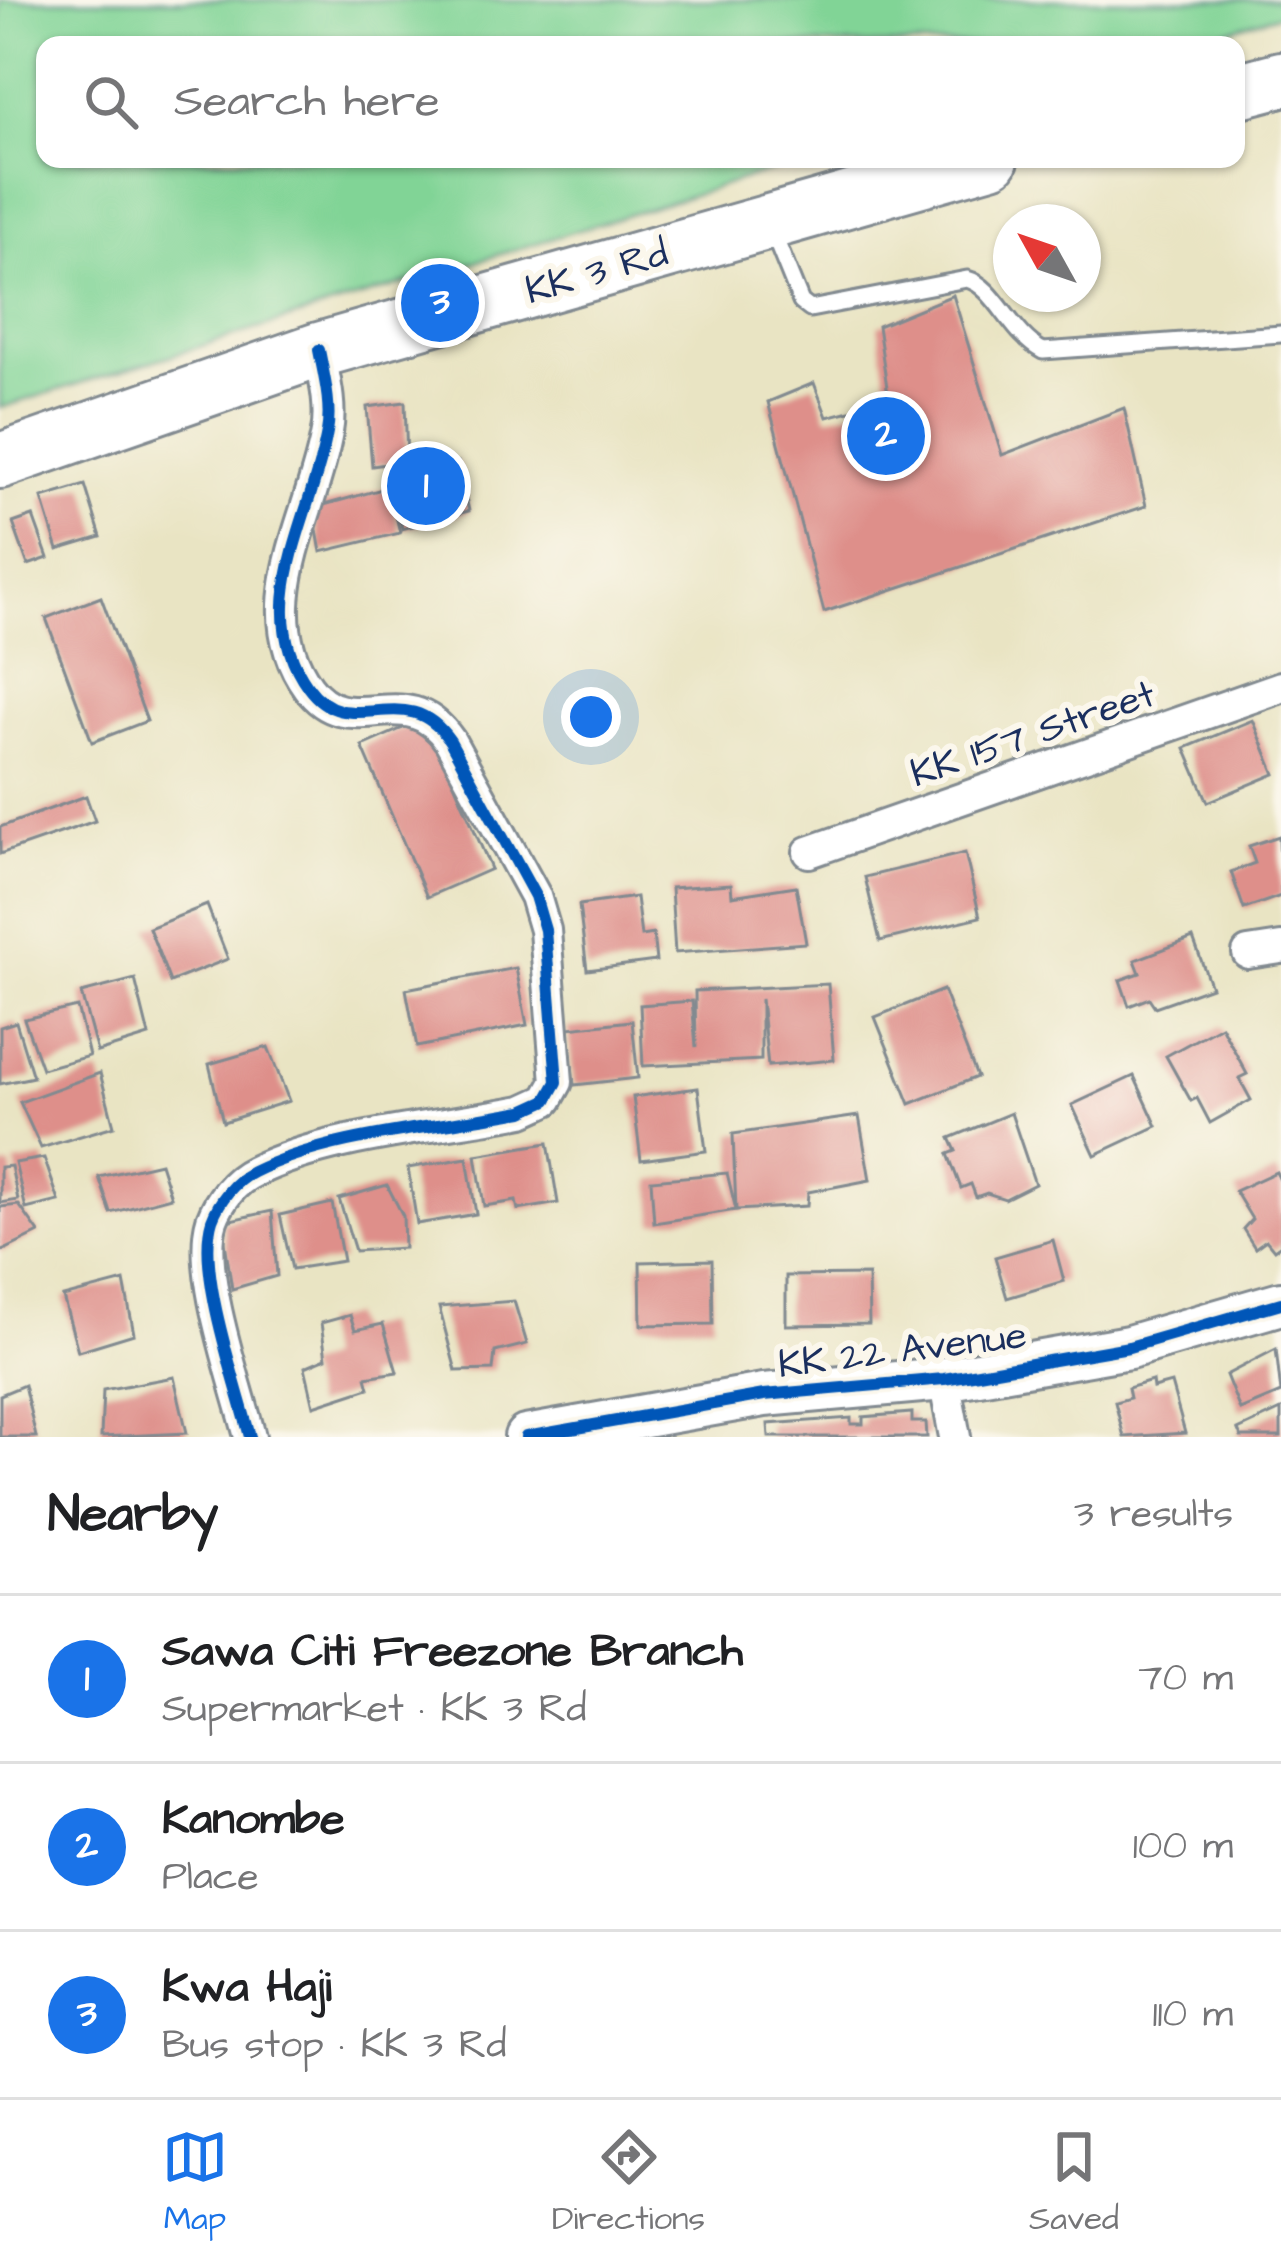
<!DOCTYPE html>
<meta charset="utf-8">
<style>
body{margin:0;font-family:"Architects Daughter",sans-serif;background:#f6f6f6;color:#202124}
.compass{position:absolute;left:993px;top:204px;width:108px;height:108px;border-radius:50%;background:#fff;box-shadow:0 3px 9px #0004;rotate:310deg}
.you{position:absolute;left:591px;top:717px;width:42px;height:42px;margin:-30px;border:9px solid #fff;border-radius:50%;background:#1a73e8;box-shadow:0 0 0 18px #1a73e833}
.badge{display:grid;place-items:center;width:78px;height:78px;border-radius:50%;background:#1a73e8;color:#fff;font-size:39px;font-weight:700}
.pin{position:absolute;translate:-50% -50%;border:6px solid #fff;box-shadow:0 3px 12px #0006}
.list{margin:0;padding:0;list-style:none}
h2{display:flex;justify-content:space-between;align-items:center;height:156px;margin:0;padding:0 48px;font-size:51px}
h2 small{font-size:39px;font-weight:400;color:#757577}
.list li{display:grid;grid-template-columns:78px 1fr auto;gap:36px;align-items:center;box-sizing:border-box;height:168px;padding:0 48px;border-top:3px solid #e0e0e0}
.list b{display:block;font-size:45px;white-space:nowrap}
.list p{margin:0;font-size:39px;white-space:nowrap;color:#757577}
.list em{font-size:39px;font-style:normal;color:#757577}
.icon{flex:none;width:66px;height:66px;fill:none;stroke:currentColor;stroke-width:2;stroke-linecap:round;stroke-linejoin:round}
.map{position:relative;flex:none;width:1281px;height:1437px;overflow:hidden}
.search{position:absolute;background:#fff;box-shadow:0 3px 9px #0004;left:36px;right:36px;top:36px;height:132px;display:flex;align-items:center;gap:30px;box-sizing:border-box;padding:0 42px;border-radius:24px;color:#757577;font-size:45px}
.sheet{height:660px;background:#fff}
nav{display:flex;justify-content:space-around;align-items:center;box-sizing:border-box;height:168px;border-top:3px solid #e0e0e0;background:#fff;font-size:33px;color:#757577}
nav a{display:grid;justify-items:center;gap:6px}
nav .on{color:#1a73e8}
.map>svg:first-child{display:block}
.green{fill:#81d496;stroke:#4e827a;stroke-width:3}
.building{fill:#de8f8a}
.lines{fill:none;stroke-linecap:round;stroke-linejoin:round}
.lane-casing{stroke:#828a90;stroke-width:21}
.street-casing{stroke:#828a90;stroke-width:36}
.secondary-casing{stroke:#828a90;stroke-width:48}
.highway-casing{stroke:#828a90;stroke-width:60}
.lane{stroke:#fff;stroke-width:15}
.street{stroke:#fff;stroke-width:30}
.secondary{stroke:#fff;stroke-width:42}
.highway{stroke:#fff;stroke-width:54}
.cycleway-casing{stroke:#fbf7ec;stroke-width:20}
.cycleway{stroke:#0057b8;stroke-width:12}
.labels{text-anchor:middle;stroke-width:12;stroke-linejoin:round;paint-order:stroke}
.street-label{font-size:39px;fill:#1b2f5e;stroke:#fbf7ec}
</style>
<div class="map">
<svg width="1281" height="1437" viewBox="0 0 1281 1437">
<rect width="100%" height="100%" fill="#fbf7ec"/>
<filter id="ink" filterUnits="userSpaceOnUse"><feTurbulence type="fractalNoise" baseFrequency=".00833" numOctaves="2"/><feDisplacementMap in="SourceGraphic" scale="24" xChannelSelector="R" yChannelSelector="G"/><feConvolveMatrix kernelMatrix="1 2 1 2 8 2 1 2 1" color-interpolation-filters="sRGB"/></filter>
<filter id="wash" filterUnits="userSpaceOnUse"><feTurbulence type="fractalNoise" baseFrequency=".004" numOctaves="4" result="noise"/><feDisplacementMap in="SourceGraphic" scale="48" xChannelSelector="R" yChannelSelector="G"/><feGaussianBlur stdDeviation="2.7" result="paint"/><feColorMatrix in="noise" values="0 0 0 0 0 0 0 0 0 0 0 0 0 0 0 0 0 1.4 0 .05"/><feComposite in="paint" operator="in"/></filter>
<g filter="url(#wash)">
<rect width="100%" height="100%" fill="#e9e4c3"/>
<path class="green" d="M0,0H1281V14L1181,45H45V159H810L0,408Z"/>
<g id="blocks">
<g class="building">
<path d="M953,295L1002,455L1124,408L1146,506L824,612L768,402L814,383L827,417L889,401L878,326Z"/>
<path d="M405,402L407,461L372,466L367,407Z"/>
<path d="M458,462L469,511L402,529L392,479Z"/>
<path d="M85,485L101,537L58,550L42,498Z"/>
<path d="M389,487L400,533L321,552L313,508Z"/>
<path d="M33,516L48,558L28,565L13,523Z"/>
<path d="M101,597L147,721L92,742L46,618Z"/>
<path d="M426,718L491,869L427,897L362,746Z"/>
<path d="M1253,720L1275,774L1208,802L1185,748Z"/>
<path d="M86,796L95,821L0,854V827Z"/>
<path d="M1279,836L1281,896L1244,909L1231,872L1255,863L1249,846Z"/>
<path d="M965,853L980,917L880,941L865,877Z"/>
<path d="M731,884L732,896L796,886L806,943L675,953L671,888Z"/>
<path d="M636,897L641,936L653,934L656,961L587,970L579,905Z"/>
<path d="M207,905L228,959L170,982L149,928Z"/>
<path d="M1193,938L1211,987L1155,1007L1149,998L1129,1006L1120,980L1140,973L1135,960Z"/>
<path d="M516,968L527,1025L417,1047L406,989Z"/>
<path d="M135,979L149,1036L97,1052L81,993Z"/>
<path d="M828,984L834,1060L768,1066L761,999V1060L643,1066L640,1005L692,1001L696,1047L695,991Z"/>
<path d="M943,990L977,1077L910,1104L875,1017Z"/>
<path d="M77,1007L89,1056L42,1069L24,1019Z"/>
<path d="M632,1021L638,1078L574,1085L568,1028Z"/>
<path d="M16,1022L33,1077L0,1084V1027Z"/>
<path d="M1221,1026L1247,1074L1239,1078L1251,1100L1210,1123L1197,1098L1191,1101L1166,1056Z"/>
<path d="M268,1047L289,1101L223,1122L209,1064Z"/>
<path d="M100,1073L114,1126L41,1148L20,1102Z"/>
<path d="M1134,1076L1157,1126L1095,1155L1072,1105Z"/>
<path d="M698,1088L706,1151L641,1160L633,1097Z"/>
<path d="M1011,1113L1035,1184L1005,1199L987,1193L976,1197L971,1184L961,1188L948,1154L956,1151L950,1138Z"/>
<path d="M859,1116L870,1180L808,1192L807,1206L736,1210L733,1134Z"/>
<path d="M548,1143L558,1203L518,1210L516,1201L484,1206L476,1155Z"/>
<path d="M44,1158L59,1201L26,1209L15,1163Z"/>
<path d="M467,1158L476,1214L417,1224L408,1168Z"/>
<path d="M160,1163L171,1197L111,1213L99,1177Z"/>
<path d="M11,1166L18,1200L0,1203V1167Z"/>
<path d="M1276,1172L1281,1182V1245L1274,1250L1266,1240L1255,1248L1243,1229L1252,1219L1235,1191Z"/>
<path d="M727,1173L736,1210L654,1223L651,1180Z"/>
<path d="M387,1185L403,1216L404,1248L355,1251L339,1199Z"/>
<path d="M332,1203L343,1261L292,1269L280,1215Z"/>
<path d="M19,1205L39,1233L0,1252V1207Z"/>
<path d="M272,1211L277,1276L232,1289L222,1222Z"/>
<path d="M1053,1240L1064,1281L1007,1298L995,1257Z"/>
<path d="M712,1260L713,1324L641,1325L640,1262Z"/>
<path d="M868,1275L869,1324L786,1325V1276Z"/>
<path d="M124,1281L134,1334L78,1351L63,1297Z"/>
<path d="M514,1301L527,1344L495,1352L493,1370L456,1371L439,1307Z"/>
<path d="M350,1315L355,1330L383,1324L397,1372L366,1377L369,1388L314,1406L305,1367L326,1358L321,1323Z"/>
<path d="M1276,1349L1281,1393L1240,1410L1226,1375Z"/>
<path d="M174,1377L187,1433L101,1437L103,1390Z"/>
<path d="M1152,1381L1153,1388L1171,1383L1185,1433L1124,1437L1115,1402L1130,1398L1128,1388Z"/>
<path d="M24,1385L36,1437H0V1395Z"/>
<path d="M1281,1410V1437H1241L1238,1430Z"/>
<path d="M912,1413V1422H926L927,1437H769L768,1424L851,1418V1424H863V1417Z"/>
</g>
</g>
</g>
<g filter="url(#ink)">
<use href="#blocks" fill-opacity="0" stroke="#828a90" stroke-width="3"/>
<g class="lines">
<defs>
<path id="lane" d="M771,228L801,302L810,309L967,279C995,286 1011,335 1043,351L1281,334"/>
<g id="street">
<path d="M809,852L1281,687"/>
<path d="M1248,953L1281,948"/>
<path d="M944,1379L955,1437"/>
<path d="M250,1437C237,1384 196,1271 212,1220C219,1201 234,1181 253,1172C327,1135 440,1127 523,1111L547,1100L557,1082L545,930L535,896L450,741C405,675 350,745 308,687C250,607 313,516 327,432C332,406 324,376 319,350"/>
</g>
<path id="secondary" d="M526,1437L764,1395L944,1379L1129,1347L1281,1303"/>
<g id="highway">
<path d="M1236,91L1281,79"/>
<path d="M0,461L319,350L991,159"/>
</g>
</defs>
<use href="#lane" class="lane-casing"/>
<use href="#street" class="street-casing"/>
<use href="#secondary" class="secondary-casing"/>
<use href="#highway" class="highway-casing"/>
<use href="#lane" class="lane"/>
<use href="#street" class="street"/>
<use href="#secondary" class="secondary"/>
<use href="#highway" class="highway"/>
<defs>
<g id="cycleway">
<path d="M250,1437C237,1384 196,1271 212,1220C219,1201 234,1181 253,1172C327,1135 440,1127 523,1111L547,1100L557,1082L545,930L535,896L450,741C405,675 350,745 308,687C250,607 313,516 327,432C332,406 324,376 319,350"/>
<path d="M526,1437L764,1395L944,1379L1129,1347L1281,1303"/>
</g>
</defs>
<use href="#cycleway" class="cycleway-casing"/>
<use href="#cycleway" class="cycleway"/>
</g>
</g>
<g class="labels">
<g class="street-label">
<text transform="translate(596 270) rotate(-16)" y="14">KK 3 Rd</text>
<text transform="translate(1032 732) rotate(-19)" y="14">KK 157 Street</text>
<text transform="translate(902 1348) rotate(-7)" y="14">KK 22 Avenue</text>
</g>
</g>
</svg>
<svg class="compass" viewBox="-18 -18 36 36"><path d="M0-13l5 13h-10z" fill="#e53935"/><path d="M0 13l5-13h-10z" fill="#757577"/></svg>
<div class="you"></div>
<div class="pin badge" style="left:426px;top:486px">1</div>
<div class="pin badge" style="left:886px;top:436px">2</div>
<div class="pin badge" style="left:440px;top:303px">3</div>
<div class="search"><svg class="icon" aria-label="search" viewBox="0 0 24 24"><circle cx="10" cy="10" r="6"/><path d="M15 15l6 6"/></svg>Search here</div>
</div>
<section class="sheet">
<h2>Nearby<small>3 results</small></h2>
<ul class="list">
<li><span class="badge">1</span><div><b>Sawa Citi Freezone Branch</b><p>Supermarket · KK 3 Rd</p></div><em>70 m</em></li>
<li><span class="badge">2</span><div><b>Kanombe</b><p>Place</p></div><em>100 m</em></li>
<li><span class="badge">3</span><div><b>Kwa Haji</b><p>Bus stop · KK 3 Rd</p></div><em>110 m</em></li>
</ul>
</section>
<nav>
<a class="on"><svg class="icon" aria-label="map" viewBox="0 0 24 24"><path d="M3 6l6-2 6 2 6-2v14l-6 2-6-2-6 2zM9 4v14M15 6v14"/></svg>Map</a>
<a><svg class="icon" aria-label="directions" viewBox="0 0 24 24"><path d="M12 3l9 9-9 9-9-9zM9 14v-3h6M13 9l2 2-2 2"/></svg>Directions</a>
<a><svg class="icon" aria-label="saved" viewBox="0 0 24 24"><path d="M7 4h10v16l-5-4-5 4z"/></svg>Saved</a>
</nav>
